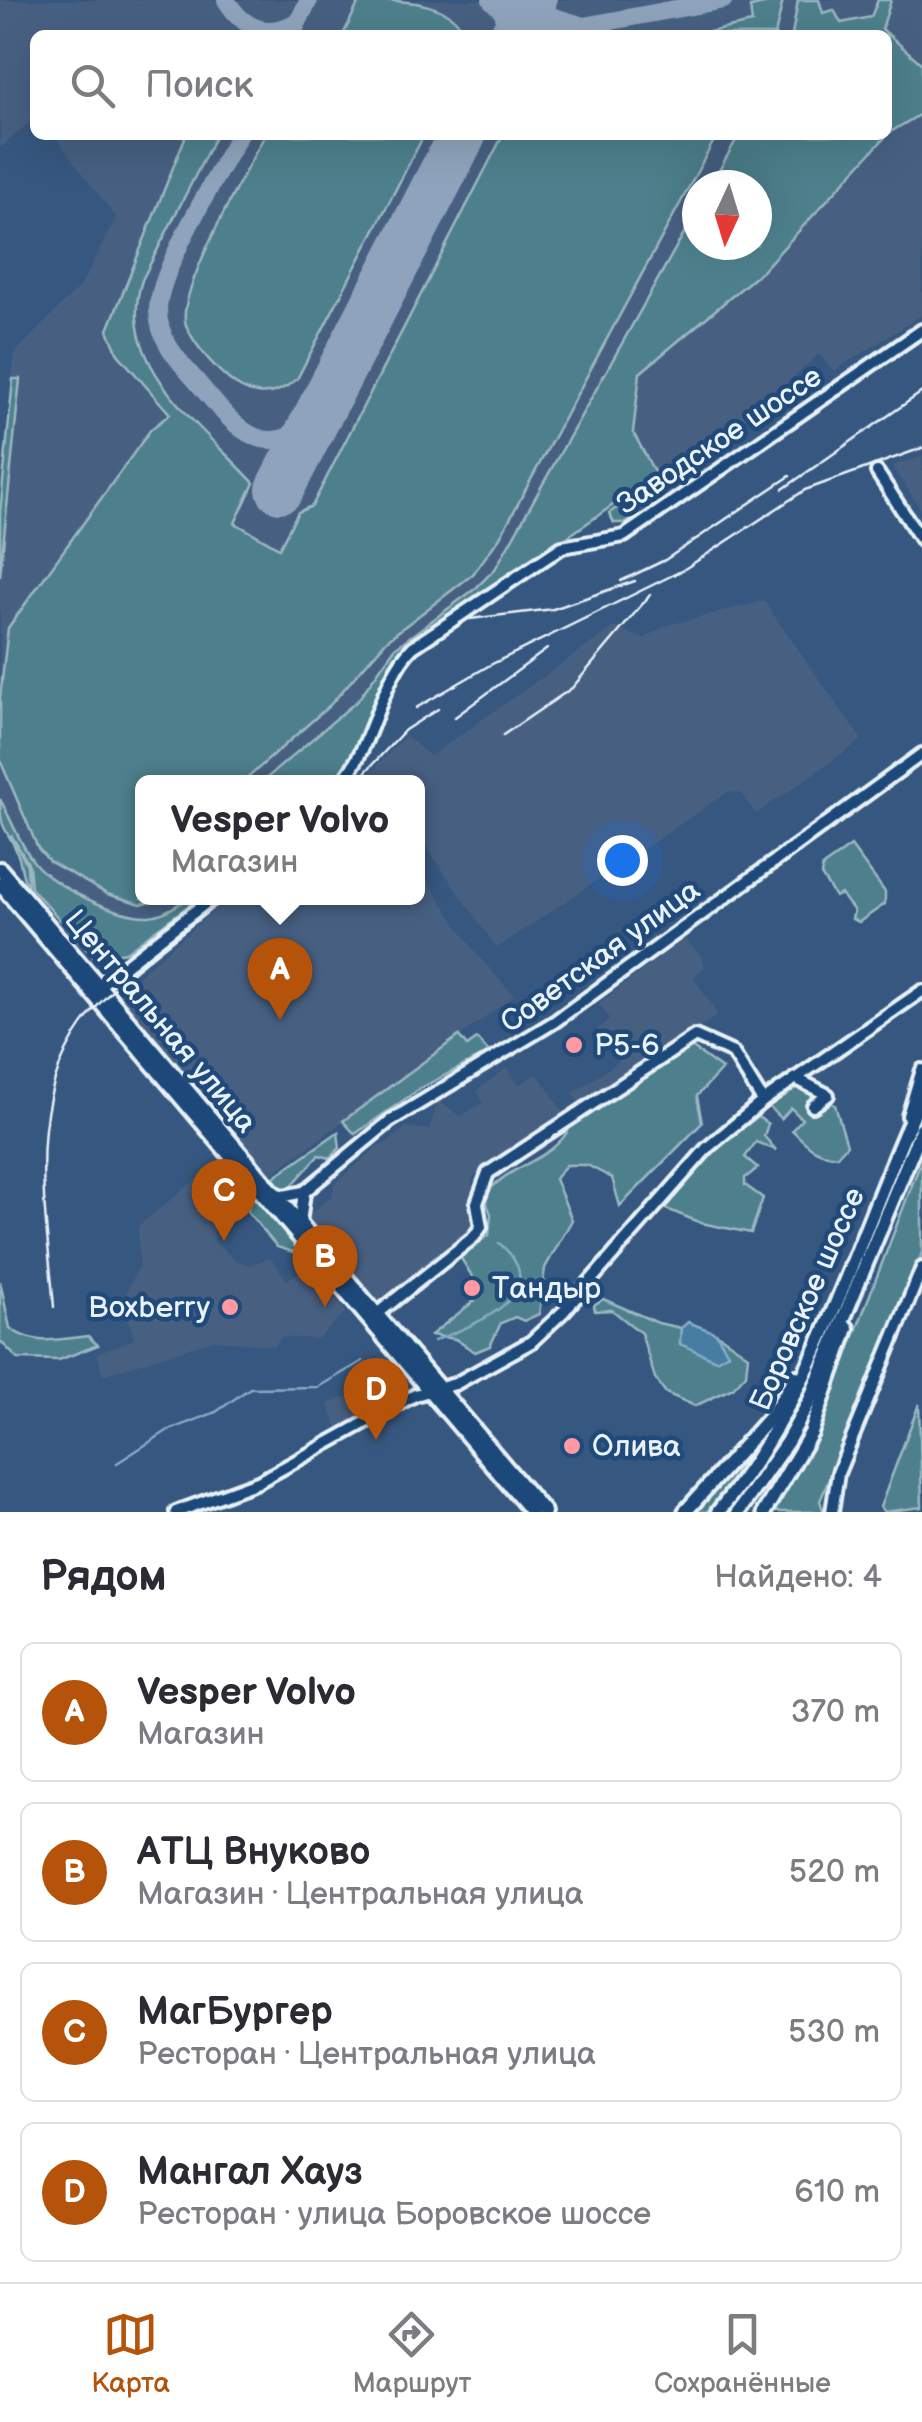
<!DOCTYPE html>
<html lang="ru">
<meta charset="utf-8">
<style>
body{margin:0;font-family:"Balsamiq Sans",sans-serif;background:#f7f7f7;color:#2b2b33}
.compass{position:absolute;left:682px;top:170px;width:90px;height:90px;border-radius:50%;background:#fff;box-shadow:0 10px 40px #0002;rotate:184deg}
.you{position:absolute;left:622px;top:860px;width:35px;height:35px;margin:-25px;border:8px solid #fff;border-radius:50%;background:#1a73e8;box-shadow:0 0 0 15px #1a73e833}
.badge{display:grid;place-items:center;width:65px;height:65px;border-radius:50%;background:#b45309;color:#fff;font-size:32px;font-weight:700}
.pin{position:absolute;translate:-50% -82px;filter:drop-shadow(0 2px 5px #0008)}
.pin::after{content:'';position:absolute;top:52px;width:35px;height:30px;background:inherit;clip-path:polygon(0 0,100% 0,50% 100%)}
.popup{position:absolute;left:135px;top:775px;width:290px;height:130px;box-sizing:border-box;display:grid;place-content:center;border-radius:15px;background:#fff;filter:drop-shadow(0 2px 8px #0005);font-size:32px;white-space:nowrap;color:#7c7c81}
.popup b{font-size:38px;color:#2b2b33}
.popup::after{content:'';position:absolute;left:50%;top:100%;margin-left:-20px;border:20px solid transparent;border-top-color:#fff}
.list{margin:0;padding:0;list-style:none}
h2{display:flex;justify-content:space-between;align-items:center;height:130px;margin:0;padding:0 40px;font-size:42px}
h2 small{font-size:32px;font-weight:400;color:#7c7c81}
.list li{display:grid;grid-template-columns:65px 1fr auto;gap:30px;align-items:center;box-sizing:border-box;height:140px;margin:0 20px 20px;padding:0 20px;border:2px solid #e1e1e2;border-radius:15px}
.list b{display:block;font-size:38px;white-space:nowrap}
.list p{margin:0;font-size:32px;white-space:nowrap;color:#7c7c81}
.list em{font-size:32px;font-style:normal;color:#7c7c81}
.icon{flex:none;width:55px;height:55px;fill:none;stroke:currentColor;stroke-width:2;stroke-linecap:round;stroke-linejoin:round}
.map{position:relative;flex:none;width:922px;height:1512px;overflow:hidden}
.search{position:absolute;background:#fff;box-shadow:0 10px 40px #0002;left:30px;right:30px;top:30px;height:110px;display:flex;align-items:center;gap:25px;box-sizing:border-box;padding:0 35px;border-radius:15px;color:#7c7c81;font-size:38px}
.sheet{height:770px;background:#fff}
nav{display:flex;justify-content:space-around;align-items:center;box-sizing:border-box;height:140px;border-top:2px solid #e1e1e2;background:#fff;font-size:28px;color:#7c7c81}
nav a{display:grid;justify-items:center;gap:5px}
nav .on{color:#b45309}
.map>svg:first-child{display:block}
.built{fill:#466082;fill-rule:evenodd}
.green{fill:#4e808c;stroke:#9bb8c2;stroke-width:2.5}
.water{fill:#467ca3;stroke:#87abc5;stroke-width:2.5}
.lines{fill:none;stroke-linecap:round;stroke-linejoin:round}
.stream{stroke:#87abc5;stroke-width:2.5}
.taxiway{stroke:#8fa4bc;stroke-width:18}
.runway{stroke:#8fa4bc;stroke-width:48}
.minor-casing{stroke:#e8f1f8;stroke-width:18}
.major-casing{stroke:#e8f1f8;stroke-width:20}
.minor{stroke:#1f4a7a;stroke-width:10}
.major{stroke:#1f4a7a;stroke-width:12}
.rail{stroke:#e8f1f8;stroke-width:2.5}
.poi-dot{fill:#ff9aa2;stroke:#1f4a7a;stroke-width:4}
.labels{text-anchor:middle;stroke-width:9;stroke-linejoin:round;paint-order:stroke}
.street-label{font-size:30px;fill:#e8f1f8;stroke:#1f4a7a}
.poi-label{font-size:30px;fill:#e8f1f8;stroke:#1f4a7a;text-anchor:start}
</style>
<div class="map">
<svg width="922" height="1512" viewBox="0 0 922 1512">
<rect width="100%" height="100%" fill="#36577f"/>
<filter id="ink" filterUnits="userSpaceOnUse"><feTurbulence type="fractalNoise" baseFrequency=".01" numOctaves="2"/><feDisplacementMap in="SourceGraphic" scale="20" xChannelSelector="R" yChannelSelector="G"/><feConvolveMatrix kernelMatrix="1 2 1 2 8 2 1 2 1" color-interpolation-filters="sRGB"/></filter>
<g filter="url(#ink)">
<g class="built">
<path d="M0,0H922V315L834,371L819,354L755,412L671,472L447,612L272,782H142V898H194L126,953L93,959L28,888L27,865L0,816V489L15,353L81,285L116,218L54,135H887V35H35V118L0,148ZM697,185H757V245H697Z"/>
<path d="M922,457V511L892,466Z"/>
<path d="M764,601L862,740L756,814L741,793L728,792L497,948L418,835V782H360L406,736L430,756L614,627L644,639L664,626Z"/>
<path d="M418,865L475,952L514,996L269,1176L117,998L119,992L228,898H418Z"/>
<path d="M685,939L702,957L705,966L694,978L718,1015L550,1130L479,1172L472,1178L473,1231L377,1307L304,1219L332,1196L334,1184L374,1150L372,1147L384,1145L406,1127L429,1130L438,1101L460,1116L483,1103L477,1090L507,1068L519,1085L537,1073L564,1112L579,1102L573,1093L619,1061L597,1029L610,1020L599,1003Z"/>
<path d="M209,1169L231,1192L210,1211L216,1243L235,1260L251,1265L270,1257L287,1280L309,1265L346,1312L317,1339L281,1337L274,1346L214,1340L103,1375L97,1353L134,1339L122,1301L139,1266L138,1226Z"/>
<path d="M371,1388L378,1400L372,1404L374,1408L338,1428L327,1404Z"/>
</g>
<g class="green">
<path d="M360,0C398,0 453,0 465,35H343Z"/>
<path d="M783,0L775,35H694L752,23L750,7Z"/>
<path d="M798,0H819L823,13L834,10L841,23L871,17L878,0H891L882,29L922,64V113L889,133L762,271L640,373L633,432L656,475L407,649L354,757L331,782H262L358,700L395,648L476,588L495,569L697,210V245H757V185H711L739,135H887V35H792Z"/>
<path d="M186,135H216L142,280C114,364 203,427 254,483L235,523L279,548L298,512L312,506L503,135H717L500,537L473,574L387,640L330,705L243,782H142V898H163L141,904L107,894L49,861L38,848L0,760V697L8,628L151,429L170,414L118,354L108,330Z"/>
<path d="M265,135H424L297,379C277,396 257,399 235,384C217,371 194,345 186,325C174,296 248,167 265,135Z"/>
<path d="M13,379H20L0,576V513Z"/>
<path d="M647,487L651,490L650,498L627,523H614L609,513Z"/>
<path d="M0,799C11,819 19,842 33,861C51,886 119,918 149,916C169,915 182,897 199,898L126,952L94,957L31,888L29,865L11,835L27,865L28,888C22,878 22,869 19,858C9,827 0,836 0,799Z"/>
<path d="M851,846L885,892V904L859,922L852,919L854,911L841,894L835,897L821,875L823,866Z"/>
<path d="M459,1036L467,1046L477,1039L489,1052L421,1088L355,1134L343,1121Z"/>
<path d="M690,1046L722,1069L697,1096L702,1123L620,1206L612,1178L587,1165H566L555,1179L572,1220L545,1268L539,1314L524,1321L515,1317L501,1323L490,1346L475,1352L455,1339L431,1335L483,1294L459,1255L489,1235L491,1214L484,1197C506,1164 553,1162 570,1127Z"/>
<path d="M798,1082L835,1105L847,1145L837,1156C812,1153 808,1145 792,1130L802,1119L791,1108L781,1119L768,1106Z"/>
<path d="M758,1117L768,1124L764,1136L776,1150L756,1142L745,1157L758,1168L745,1178V1185L763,1198L751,1233L701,1223L664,1208L732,1133Z"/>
<path d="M338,1132L340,1148L330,1158L319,1155L287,1191L271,1179Z"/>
<path d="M922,1159V1253L820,1501L824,1512H773L813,1443Z"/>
<path d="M255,1198L299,1248L293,1252L277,1247L248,1212L249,1202Z"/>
<path d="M0,1281L10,1328C34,1347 59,1339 88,1336L98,1345L59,1360L18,1359L0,1341Z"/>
<path d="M603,1299L658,1323L681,1328L680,1344L727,1353L716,1333L748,1355L746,1374L733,1388L695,1406L666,1393L655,1378L641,1333L612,1310L595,1311L594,1305Z"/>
<path d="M919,1404L922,1507L884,1512L880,1507Z"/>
<path d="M770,1427L707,1512H692L761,1435Z"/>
</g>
<path class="water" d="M688,1322L716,1333L728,1353L716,1360L680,1344L681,1328Z"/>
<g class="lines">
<g class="stream">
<path d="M434,1341C474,1325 558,1294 499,1243"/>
<path d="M117,1463L167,1431L216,1412L250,1388L318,1387L363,1361"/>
</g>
<g class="taxiway">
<path d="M226,0C244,29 267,39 298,21"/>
<path d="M491,0L503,12L509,35"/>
<path d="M499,0L584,26L724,0"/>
<path d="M294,30L309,0"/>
<path d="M536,35L574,28"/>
<path d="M239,135C219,173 158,271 158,310C158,340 179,361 198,383C235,427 267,470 319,412"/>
</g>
<g class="runway">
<path d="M514,35L533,0"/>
<path d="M280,489L462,135"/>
</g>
<defs>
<g id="minor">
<path d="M877,472L922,541"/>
<path d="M342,782C374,744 380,679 413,647L562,547L624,536L922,330"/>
<path d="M95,989L212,898"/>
<path d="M795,1078L828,1095L813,1106"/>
<path d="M908,1116L922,1070"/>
<path d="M275,1193L284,1196L304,1192L390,1121L554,1022L922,754"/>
<path d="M300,1223L304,1192"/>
<path d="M377,1314L474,1237L481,1227L477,1203L488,1173L695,1036L733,1053L763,1101"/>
<path d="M176,1512L258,1482L415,1395L455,1384L531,1342L564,1311L707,1148L763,1101L922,991"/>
<path d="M832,1512L838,1473L922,1268"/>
</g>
<g id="major">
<path d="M0,869L544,1512"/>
<path d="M0,884L532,1512"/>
<path d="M685,1512L771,1416L796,1377"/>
<path d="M718,1512C819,1389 856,1237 922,1095"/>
<path d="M738,1512L787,1442L809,1402L922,1128"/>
<path d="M764,1512L811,1433L847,1328"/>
</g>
</defs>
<use href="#minor" class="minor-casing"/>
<use href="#major" class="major-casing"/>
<use href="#minor" class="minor"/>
<use href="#major" class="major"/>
<g class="rail">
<path d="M783,489L922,392"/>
<path d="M621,581L665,560L790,476"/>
<path d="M470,619L553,609L635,581"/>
<path d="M416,708L490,665L683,570L805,490L922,448"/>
<path d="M455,717L547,649"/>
<path d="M503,735L572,688L650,595"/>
<path d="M356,782L405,730L438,709"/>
<path d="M54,1307C46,1209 21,1094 92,1012C129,969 182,934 225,898"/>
</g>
</g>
</g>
<g class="poi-dot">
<circle cx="574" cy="1045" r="10"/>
<circle cx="472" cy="1288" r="10"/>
<circle cx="230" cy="1307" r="10"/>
<circle cx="572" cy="1446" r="10"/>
</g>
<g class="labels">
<g class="street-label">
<text transform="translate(719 440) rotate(-34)" y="10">Заводское шоссе</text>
<text transform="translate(600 956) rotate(-36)" y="10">Советская улица</text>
<text transform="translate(161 1021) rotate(50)" y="10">Центральная улица</text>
<text transform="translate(807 1299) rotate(-66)" y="10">Боровское шоссе</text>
</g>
<g class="poi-label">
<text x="594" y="1055">Р5-6</text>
<text x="492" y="1298">Тандыр</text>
<text x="210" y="1317" text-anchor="end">Boxberry</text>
<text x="592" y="1456">Олива</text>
</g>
</g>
</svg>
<svg class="compass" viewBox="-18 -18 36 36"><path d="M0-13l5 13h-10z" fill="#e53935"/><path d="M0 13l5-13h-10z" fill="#7c7c81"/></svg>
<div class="you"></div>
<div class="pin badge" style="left:280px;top:1020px">A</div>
<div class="popup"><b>Vesper Volvo</b>Магазин</div>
<div class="pin badge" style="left:325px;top:1307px">B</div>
<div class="pin badge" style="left:224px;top:1241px">C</div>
<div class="pin badge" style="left:376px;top:1440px">D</div>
<div class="search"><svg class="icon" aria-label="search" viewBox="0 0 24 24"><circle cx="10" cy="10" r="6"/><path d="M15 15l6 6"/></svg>Поиск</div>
</div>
<section class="sheet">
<h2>Рядом<small>Найдено: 4</small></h2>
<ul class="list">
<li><span class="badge">A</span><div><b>Vesper Volvo</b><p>Магазин</p></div><em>370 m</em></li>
<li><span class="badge">B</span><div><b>АТЦ Внуково</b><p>Магазин · Центральная улица</p></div><em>520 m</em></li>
<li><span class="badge">C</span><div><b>МагБургер</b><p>Ресторан · Центральная улица</p></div><em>530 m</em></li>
<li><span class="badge">D</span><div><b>Мангал Хауз</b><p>Ресторан · улица Боровское шоссе</p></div><em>610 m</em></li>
</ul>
</section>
<nav>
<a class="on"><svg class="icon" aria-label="map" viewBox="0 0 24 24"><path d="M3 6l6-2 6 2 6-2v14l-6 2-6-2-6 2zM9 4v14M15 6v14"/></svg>Карта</a>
<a><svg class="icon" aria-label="directions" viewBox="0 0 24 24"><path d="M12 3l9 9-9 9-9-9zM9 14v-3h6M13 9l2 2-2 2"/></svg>Маршрут</a>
<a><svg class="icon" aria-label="saved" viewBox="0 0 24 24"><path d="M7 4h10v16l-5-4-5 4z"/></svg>Сохранённые</a>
</nav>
